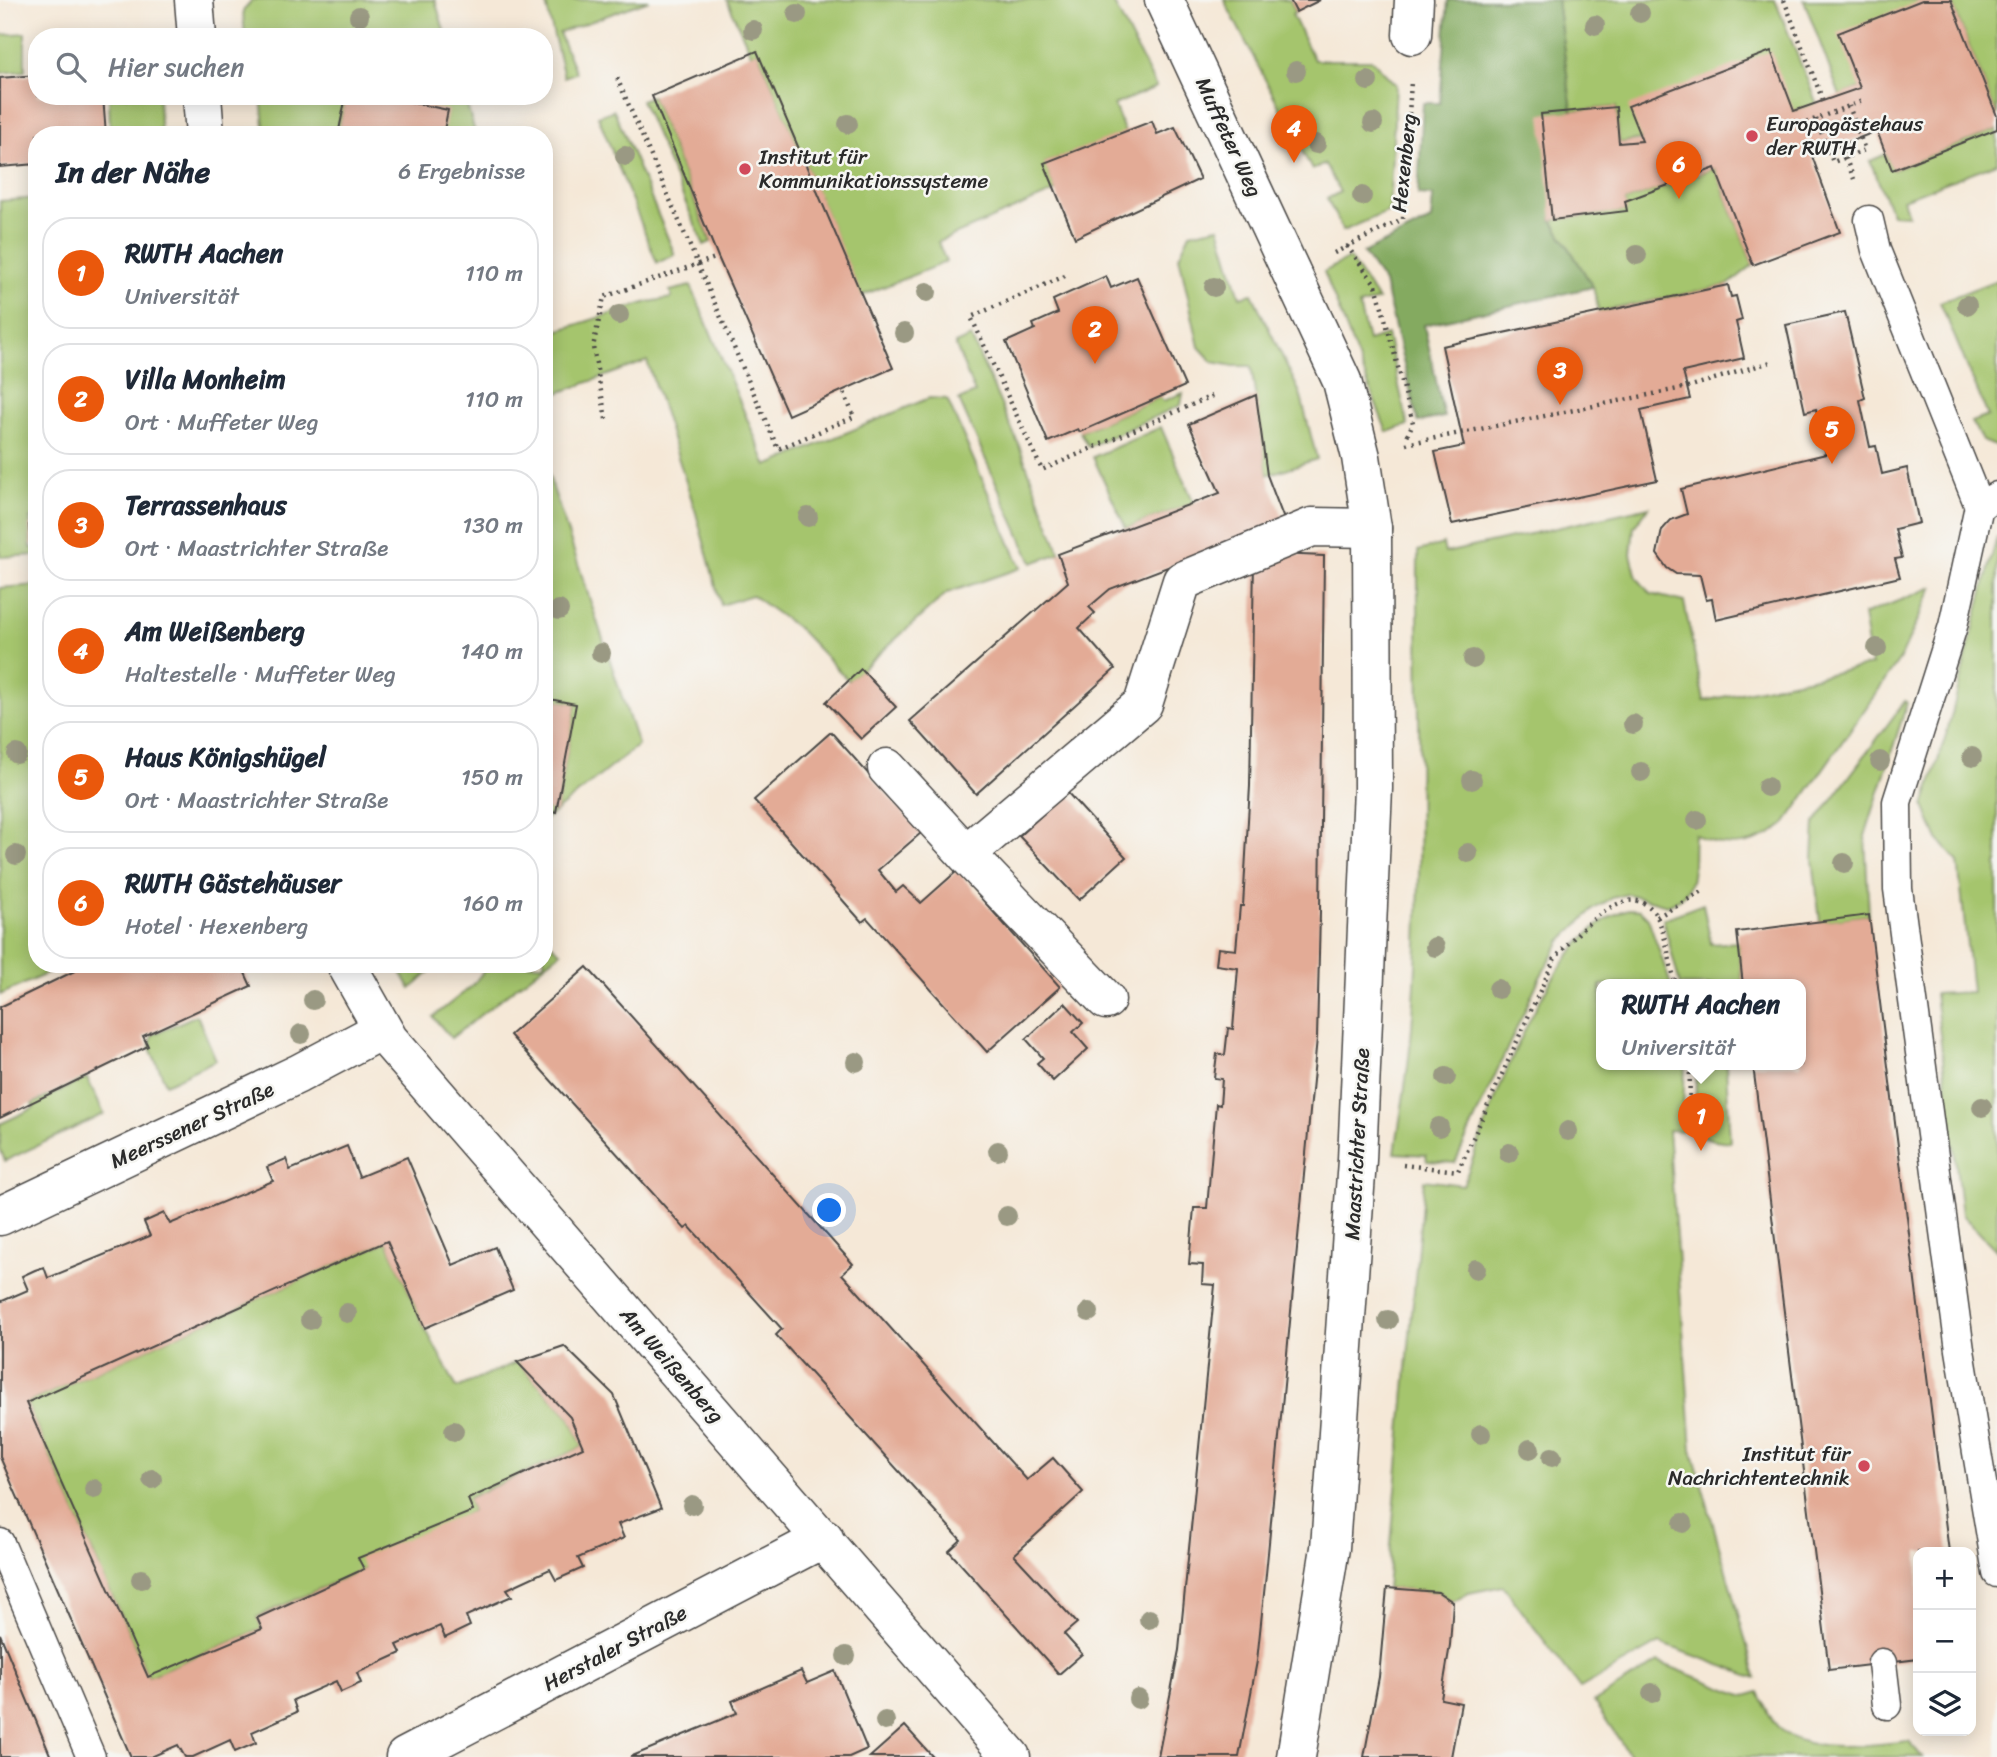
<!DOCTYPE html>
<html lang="de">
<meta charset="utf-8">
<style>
body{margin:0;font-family:Sriracha,sans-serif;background:#f6f6f7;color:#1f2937}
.controls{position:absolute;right:21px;bottom:21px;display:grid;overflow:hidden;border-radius:14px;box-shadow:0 4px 18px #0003}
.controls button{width:63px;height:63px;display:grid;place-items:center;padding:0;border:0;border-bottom:2px solid #e0e1e3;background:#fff;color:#1f2937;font:35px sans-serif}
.you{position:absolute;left:830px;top:1211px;width:24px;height:24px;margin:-18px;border:5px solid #fff;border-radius:50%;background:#1a73e8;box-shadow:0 0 0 10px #1a73e833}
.badge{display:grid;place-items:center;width:46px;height:46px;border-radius:50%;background:#ea580c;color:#fff;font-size:23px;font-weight:700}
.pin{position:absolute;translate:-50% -58px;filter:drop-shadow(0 2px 4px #0008)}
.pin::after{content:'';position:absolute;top:37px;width:24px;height:21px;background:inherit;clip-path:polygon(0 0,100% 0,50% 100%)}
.popup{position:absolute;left:1596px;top:979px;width:210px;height:91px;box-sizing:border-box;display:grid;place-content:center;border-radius:14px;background:#fff;filter:drop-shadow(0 2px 5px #0005);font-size:23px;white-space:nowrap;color:#747a83}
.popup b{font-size:26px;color:#1f2937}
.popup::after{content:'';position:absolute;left:50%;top:100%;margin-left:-14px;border:14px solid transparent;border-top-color:#fff}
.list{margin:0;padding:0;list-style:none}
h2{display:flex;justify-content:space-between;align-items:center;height:91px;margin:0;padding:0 28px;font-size:30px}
h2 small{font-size:23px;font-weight:400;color:#747a83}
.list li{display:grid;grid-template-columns:46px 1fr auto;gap:21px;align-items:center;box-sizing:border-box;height:112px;margin:0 14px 14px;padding:0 14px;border:2px solid #e0e1e3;border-radius:28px}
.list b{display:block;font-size:26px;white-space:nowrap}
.list p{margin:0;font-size:23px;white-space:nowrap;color:#747a83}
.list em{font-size:23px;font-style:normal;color:#747a83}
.icon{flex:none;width:38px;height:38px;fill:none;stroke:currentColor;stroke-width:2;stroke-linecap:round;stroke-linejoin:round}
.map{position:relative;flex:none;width:1997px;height:1757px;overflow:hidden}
.search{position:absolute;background:#fff;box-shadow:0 4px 18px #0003;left:28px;top:28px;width:525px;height:77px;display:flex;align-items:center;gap:18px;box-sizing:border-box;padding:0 24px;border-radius:28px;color:#747a83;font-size:26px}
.panel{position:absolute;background:#fff;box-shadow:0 4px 18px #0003;left:28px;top:126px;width:525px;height:847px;border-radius:28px}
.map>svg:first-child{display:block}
.green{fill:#a5c56d;stroke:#68784c;stroke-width:2}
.forest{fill:#84aa60;stroke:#586a46;stroke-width:2}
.building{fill:#e3ab96}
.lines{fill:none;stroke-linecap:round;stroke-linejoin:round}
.lane-casing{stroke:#494745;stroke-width:31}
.street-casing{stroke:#494745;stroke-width:41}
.path{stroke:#494745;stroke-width:4.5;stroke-dasharray:2 5;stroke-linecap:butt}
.lane{stroke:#fff;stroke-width:28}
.street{stroke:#fff;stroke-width:38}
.path-bridge{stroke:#494745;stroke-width:4.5;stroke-dasharray:2 5;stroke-linecap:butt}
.tree{fill:#9a9983}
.poi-dot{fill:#d1495b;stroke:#f6f6f2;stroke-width:2.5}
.labels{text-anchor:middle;stroke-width:5;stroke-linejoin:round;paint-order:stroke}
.poi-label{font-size:21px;fill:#2b2b2b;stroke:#f6f6f2;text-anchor:start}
.street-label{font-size:21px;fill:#2b2b2b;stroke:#f6f6f2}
</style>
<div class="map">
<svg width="1997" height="1757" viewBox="0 0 1997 1757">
<rect width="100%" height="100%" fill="#f6f6f2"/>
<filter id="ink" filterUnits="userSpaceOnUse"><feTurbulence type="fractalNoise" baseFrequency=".0143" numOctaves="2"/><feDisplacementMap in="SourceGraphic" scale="14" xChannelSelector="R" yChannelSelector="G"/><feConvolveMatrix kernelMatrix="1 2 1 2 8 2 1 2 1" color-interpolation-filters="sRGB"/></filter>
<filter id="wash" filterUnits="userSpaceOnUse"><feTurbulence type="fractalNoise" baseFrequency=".00686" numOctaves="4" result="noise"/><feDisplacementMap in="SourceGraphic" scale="28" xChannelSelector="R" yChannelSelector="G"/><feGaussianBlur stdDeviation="1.57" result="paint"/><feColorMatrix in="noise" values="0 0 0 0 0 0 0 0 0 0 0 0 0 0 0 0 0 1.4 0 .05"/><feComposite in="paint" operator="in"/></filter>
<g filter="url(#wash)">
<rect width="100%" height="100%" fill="#f5e8d7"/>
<g class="green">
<path d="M252,0H435L446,37H245L243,11Z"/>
<path d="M545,0H649L559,33L576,73L564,77Z"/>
<path d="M727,0H1112L1156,87L1114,105L1125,133L1045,163L1056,191L938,242L946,262L861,296L757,51L751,54Z"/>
<path d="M1224,0H1290L1296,12L1292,14L1314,60H1372L1396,85L1389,211L1343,231L1327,199L1340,192L1325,164L1312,170Z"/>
<path d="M1557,0H1775L1817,104L1794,111L1619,143L1616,107L1572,111Z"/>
<path d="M1804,0H1922L1860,88L1840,96Z"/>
<path d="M1951,0H1997V116Z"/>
<path d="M25,33V71L0,73V35Z"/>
<path d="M109,96H158L161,135H110Z"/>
<path d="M261,96H346L338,135H265Z"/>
<path d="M381,96H464L476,135H443Z"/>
<path d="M652,96L711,242L704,245L641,100Z"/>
<path d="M614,110L675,255L657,263L598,116Z"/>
<path d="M1997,129V163L1903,199L1908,215L1892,214L1870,161L1886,154L1893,170Z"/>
<path d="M1715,168L1753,265L1728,285L1599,312L1593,287L1552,220L1626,211L1625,201Z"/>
<path d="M37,198V518H30L31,548H37V555L0,557V201Z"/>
<path d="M1219,227L1240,297L1252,294L1300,393L1317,459L1267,475L1251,366H1233L1213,362L1199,347L1179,256L1190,233Z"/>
<path d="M1349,258L1378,300L1359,306L1368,341L1387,335L1408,425L1387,432L1324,272Z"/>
<path d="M1997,280V447L1982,441L1972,422L1988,416L1940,302Z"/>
<path d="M691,286L767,466L929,398L947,399L1021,568L947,593L849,681L799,629L752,595L721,605L696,513L647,361L544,398V335L648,302L672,298L670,291Z"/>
<path d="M971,337L1018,443L1060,553L1032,563L959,400L975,393L955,344Z"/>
<path d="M1183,393L1181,405L1088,447L1080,432L1160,397L1163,401Z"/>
<path d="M1161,427L1194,503L1126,528L1093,457Z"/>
<path d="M544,461L638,745L544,821V809L556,811L576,704L544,698Z"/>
<path d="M1649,507L1634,527L1631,554L1637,578L1651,594L1684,602L1704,701L1871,665L1863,615L1933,587L1900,659L1784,825C1755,847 1726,852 1694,834C1691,864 1701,893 1667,905L1628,894L1612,898L1594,909L1561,941L1539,979L1455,1163L1427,1161L1426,1155L1395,1153C1401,1111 1409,1069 1412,1027C1425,868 1417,709 1418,551L1443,544L1445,553Z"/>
<path d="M1997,536V1251L1962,1215L1935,994L1972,992L1958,862L1937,838L1924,806L1949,725Z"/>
<path d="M37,585V964H68L0,995V588Z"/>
<path d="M1905,701L1907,703L1865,836L1869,915L1820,922L1813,859L1815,823Z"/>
<path d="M1703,904L1711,944L1738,942L1743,985H1680L1663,919Z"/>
<path d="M1629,909L1640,910L1648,918L1671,985H1601V1065H1685L1682,1131L1668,1130L1692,1449L1756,1678L1660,1643L1580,1688L1503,1586L1469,1593L1453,1602L1438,1592L1387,1588L1424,1180L1463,1185C1492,1110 1547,931 1629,909Z"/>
<path d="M544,937L561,952L451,1038L433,1017L472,986L489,964H544Z"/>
<path d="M396,964H438L411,989Z"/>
<path d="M197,1015L216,1060L166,1084L150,1048L152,1035Z"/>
<path d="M1697,1065H1726L1730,1142C1717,1140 1701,1140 1694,1127Z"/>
<path d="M87,1078L104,1114L5,1161L0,1148V1124L34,1108L32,1104Z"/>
<path d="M387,1241L425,1328L457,1388L517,1362L570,1417L583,1447L468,1498L473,1511L364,1569L257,1617L262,1629L148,1677L26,1403Z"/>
<path d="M1658,1662L1745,1696L1759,1692C1765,1705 1770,1720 1781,1730C1808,1755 1875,1744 1909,1741L1922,1757H1631L1594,1702Z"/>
</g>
<path class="forest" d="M1448,0H1557L1572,111L1552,220L1593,287L1424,325L1444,417L1418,422L1384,283L1363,253L1431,220L1433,196L1418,195L1423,103H1440Z"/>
<g id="blocks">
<g class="building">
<path d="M1290,0H1320L1296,12Z"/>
<path d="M1922,0H1951L1997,116V129L1892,170L1877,131L1812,156L1840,232L1753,265L1715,168L1625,201L1627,211L1552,220L1541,114L1616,107L1619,143L1642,141L1628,106L1771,51L1794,111L1860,88L1838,33Z"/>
<path d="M757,51L893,368L788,415L718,257L652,96Z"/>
<path d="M37,75V96H103L106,135H37V164L0,167V78Z"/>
<path d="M346,96H381L448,110L443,135H338Z"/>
<path d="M1152,121L1157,134L1175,127L1200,179L1075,238L1044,163Z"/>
<path d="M1106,276L1111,288L1137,277L1185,386L1080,432L1078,429L1048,442L1006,342L1035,329L1033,324L1058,313L1053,300Z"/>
<path d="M1728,285L1731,297L1736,296L1742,320L1736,322L1744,358L1683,372L1690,399L1641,410L1657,480L1452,524L1435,452L1464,446L1442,346Z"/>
<path d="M1845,312L1865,398L1860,400L1870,447L1876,446L1882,474L1907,468L1919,523L1895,529L1902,558L1895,559L1900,577L1716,620L1712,599L1706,600L1700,575L1676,574L1667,568L1657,554L1662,530L1671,520L1687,514L1681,489L1826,454L1816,409L1805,412L1786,325Z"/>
<path d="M1256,395L1267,475L1285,522L1110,589L1089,607L1095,613L1079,628L1115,669L976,794L910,721L1068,582L1058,554L1220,493L1189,424Z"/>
<path d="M37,524V544H31L29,525Z"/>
<path d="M1277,554L1324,556L1320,912L1317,1038L1266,1574L1257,1661L1239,1757H1158L1179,1650L1215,1285L1202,1284L1203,1265L1189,1264L1194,1208H1207L1216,1104L1220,1105L1222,1079L1214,1078L1217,1054L1225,1055L1228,1028L1233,1029L1238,968L1216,965L1218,948L1236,950L1240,906H1243L1250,786L1254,562L1276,563Z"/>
<path d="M861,669L896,707L861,739L826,702Z"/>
<path d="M544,698L576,704L556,812L544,809Z"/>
<path d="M831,732L921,833L878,870L896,892L903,886L921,903L957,871L1060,987L987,1052L867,918L862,922L754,800Z"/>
<path d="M1067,792L1126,857L1079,900L1019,836Z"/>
<path d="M1869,915L1949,1552H1918V1659L1829,1670L1753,1065H1801V985H1743L1737,932Z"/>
<path d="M89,964H241L251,986L143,1036L148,1046L0,1118V1007Z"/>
<path d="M587,967L853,1264L842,1274L1027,1480L1053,1458L1083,1492L1014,1555L1077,1623L1064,1634L1082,1654L1059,1674L949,1551L961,1540L776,1335L782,1329L689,1226L685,1229L510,1035Z"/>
<path d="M1065,1003L1083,1023L1073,1032L1088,1049L1053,1081L1037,1063L1043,1058L1026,1039Z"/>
<path d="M347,1146L359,1177L407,1157L453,1265L495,1247L513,1290L425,1328L387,1241L26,1403L148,1677L262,1629L257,1618L364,1569L358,1558L473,1511L468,1499L583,1447L570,1417L517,1362L564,1346L614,1395L661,1508L618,1524L624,1538L578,1558L583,1568L556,1580L550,1569L507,1589L512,1596L466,1616L470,1626L445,1638L440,1626L397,1645L401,1653L357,1673L361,1683L341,1692L336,1681L293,1700L297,1712L252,1732L256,1743L235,1752L230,1740L193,1757H185L178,1745L151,1757H131L0,1457V1302L28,1290L22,1276L35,1270L44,1267L48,1278L150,1236L144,1222L164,1213L170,1224L273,1181L267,1167L286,1159L290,1170Z"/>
<path d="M1387,1588L1438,1592L1453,1602L1450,1645L1441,1699L1461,1703L1451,1757H1364L1379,1677Z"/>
<path d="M0,1634L51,1757H0Z"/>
<path d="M801,1671L807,1683L835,1671L867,1749L849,1757H630L737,1713L732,1701Z"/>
<path d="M905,1726L933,1757H870Z"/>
</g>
</g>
</g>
<g filter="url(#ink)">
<use href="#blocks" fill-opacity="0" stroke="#494745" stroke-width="2"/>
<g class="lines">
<defs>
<g id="lane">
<path d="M1869,220L1876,250L1979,506L1997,496"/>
<path d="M1979,506L1953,626L1897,802L1898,889L1960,1350L1997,1573"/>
<path d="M0,1543L91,1757"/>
<path d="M1882,1663L1887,1705"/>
</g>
<g id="street">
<path d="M194,0L197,37"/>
<path d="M1164,0L1342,381L1361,457L1372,528L1373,788L1357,1160L1330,1548L1296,1757"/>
<path d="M1412,35L1414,0"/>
<path d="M202,96L205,135"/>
<path d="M887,768L966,854"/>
<path d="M346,964L389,1040L1011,1757"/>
<path d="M1106,1000L966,854L1143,704L1182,581L1312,527L1372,528"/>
<path d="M0,1216L298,1074L381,1030"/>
<path d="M405,1757L824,1538"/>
</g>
</defs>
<use href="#lane" class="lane-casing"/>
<use href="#street" class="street-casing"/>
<g class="path">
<path d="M1784,0L1823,101"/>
<path d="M617,78L778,449L854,417L843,390"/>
<path d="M1816,119L1833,162L1865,150L1849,106"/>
<path d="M1840,145L1854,179"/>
<path d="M1347,246L1376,285L1413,423L1407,436"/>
<path d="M1334,253L1403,219L1411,81"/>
<path d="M1065,276L971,317L1042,470L1212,396"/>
<path d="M606,419L593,347L604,297L718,257"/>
<path d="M1406,444L1688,387L1774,361"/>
<path d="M1657,917L1703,891"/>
<path d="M1689,1131L1690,1065"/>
<path d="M1403,1165L1458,1171L1554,960C1571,939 1631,869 1657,917C1666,934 1670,965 1676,985"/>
</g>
<use href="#lane" class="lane"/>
<use href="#street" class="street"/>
<path class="path-bridge" d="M1800,125L1865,100"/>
</g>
<g class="tree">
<circle cx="1640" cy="13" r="10"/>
<circle cx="797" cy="14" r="10"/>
<circle cx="359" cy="16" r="10"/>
<circle cx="1595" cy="25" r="10"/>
<circle cx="753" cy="30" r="10"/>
<circle cx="1296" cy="71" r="10"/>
<circle cx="1368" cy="81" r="10"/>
<circle cx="1373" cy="123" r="10"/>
<circle cx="848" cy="124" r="10"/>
<circle cx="1316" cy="144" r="10"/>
<circle cx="625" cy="156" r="10"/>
<circle cx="1362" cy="196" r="10"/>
<circle cx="1637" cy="255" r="10"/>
<circle cx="1214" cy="287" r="10"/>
<circle cx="927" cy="292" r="10"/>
<circle cx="1967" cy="305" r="10"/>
<circle cx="619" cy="315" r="10"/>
<circle cx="904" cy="333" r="10"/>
<circle cx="808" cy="517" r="10"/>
<circle cx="559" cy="610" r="10"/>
<circle cx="1877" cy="648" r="10"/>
<circle cx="601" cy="653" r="10"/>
<circle cx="1473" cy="659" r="10"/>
<circle cx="1633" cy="724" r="10"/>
<circle cx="17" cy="754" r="10"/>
<circle cx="1972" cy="757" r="10"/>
<circle cx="1880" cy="761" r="10"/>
<circle cx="1641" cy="772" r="10"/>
<circle cx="1472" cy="780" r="10"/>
<circle cx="1767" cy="787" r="10"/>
<circle cx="1697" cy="820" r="10"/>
<circle cx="1468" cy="853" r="10"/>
<circle cx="16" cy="855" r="10"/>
<circle cx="1844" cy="863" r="10"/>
<circle cx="1435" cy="947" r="10"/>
<circle cx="1498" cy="989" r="10"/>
<circle cx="313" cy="1000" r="10"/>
<circle cx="301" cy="1034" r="10"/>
<circle cx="856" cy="1062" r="10"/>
<circle cx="1446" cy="1077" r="10"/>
<circle cx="1982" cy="1107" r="10"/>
<circle cx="1439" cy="1127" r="10"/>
<circle cx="1568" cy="1131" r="10"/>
<circle cx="998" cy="1151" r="10"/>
<circle cx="1509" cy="1153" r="10"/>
<circle cx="1007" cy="1216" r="10"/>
<circle cx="1476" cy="1269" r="10"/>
<circle cx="1089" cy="1312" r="10"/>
<circle cx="347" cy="1313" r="10"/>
<circle cx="310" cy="1320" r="10"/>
<circle cx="1388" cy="1320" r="10"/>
<circle cx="454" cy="1431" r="10"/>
<circle cx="1481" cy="1434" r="10"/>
<circle cx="1530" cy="1449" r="10"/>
<circle cx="1552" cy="1457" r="10"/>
<circle cx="152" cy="1479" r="10"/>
<circle cx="94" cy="1489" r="10"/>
<circle cx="692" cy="1505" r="10"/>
<circle cx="1683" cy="1523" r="10"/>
<circle cx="141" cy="1579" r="10"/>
<circle cx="1149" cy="1619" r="10"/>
<circle cx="846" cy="1656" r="10"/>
<circle cx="1652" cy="1693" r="10"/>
<circle cx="1138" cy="1699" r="10"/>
<circle cx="885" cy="1721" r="10"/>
</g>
</g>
<g class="poi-dot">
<circle cx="1752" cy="136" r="7"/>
<circle cx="745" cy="169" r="7"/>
<circle cx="1864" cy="1466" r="7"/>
</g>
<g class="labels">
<g class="poi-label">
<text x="1766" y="131">Europagästehaus<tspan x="1766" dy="24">der RWTH</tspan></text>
<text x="759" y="164">Institut für<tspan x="759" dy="24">Kommunikationssysteme</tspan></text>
<text x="1850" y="1461" text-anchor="end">Institut für<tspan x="1850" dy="24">Nachrichtentechnik</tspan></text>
</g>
<g class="street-label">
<text transform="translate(1229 137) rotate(65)" y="7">Muffeter Weg</text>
<text transform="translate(1404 163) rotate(-84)" y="7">Hexenberg</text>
<text transform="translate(192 1125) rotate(-25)" y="7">Meerssener Straße</text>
<text transform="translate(1357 1144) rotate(-87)" y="7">Maastrichter Straße</text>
<text transform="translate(672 1365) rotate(49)" y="7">Am Weißenberg</text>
<text transform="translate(615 1648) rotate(-28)" y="7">Herstaler Straße</text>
</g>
</g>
</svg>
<div class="controls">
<button>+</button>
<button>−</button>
<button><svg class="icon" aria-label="layers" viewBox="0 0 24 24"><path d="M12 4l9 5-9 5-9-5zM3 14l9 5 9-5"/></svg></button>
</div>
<div class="you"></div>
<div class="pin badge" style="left:1701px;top:1151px">1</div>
<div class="popup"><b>RWTH Aachen</b>Universität</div>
<div class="pin badge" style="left:1095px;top:364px">2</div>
<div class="pin badge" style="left:1560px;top:405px">3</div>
<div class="pin badge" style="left:1294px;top:163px">4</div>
<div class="pin badge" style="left:1832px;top:464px">5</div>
<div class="pin badge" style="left:1679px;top:199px">6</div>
<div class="search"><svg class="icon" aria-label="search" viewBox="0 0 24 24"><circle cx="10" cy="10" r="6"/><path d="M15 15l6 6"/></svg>Hier suchen</div>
<section class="panel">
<h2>In der Nähe<small>6 Ergebnisse</small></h2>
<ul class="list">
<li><span class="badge">1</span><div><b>RWTH Aachen</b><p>Universität</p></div><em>110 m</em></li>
<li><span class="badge">2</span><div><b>Villa Monheim</b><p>Ort · Muffeter Weg</p></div><em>110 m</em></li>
<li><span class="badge">3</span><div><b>Terrassenhaus</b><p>Ort · Maastrichter Straße</p></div><em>130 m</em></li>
<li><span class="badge">4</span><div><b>Am Weißenberg</b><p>Haltestelle · Muffeter Weg</p></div><em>140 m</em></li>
<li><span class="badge">5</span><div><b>Haus Königshügel</b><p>Ort · Maastrichter Straße</p></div><em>150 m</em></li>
<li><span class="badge">6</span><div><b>RWTH Gästehäuser</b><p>Hotel · Hexenberg</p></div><em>160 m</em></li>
</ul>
</section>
</div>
